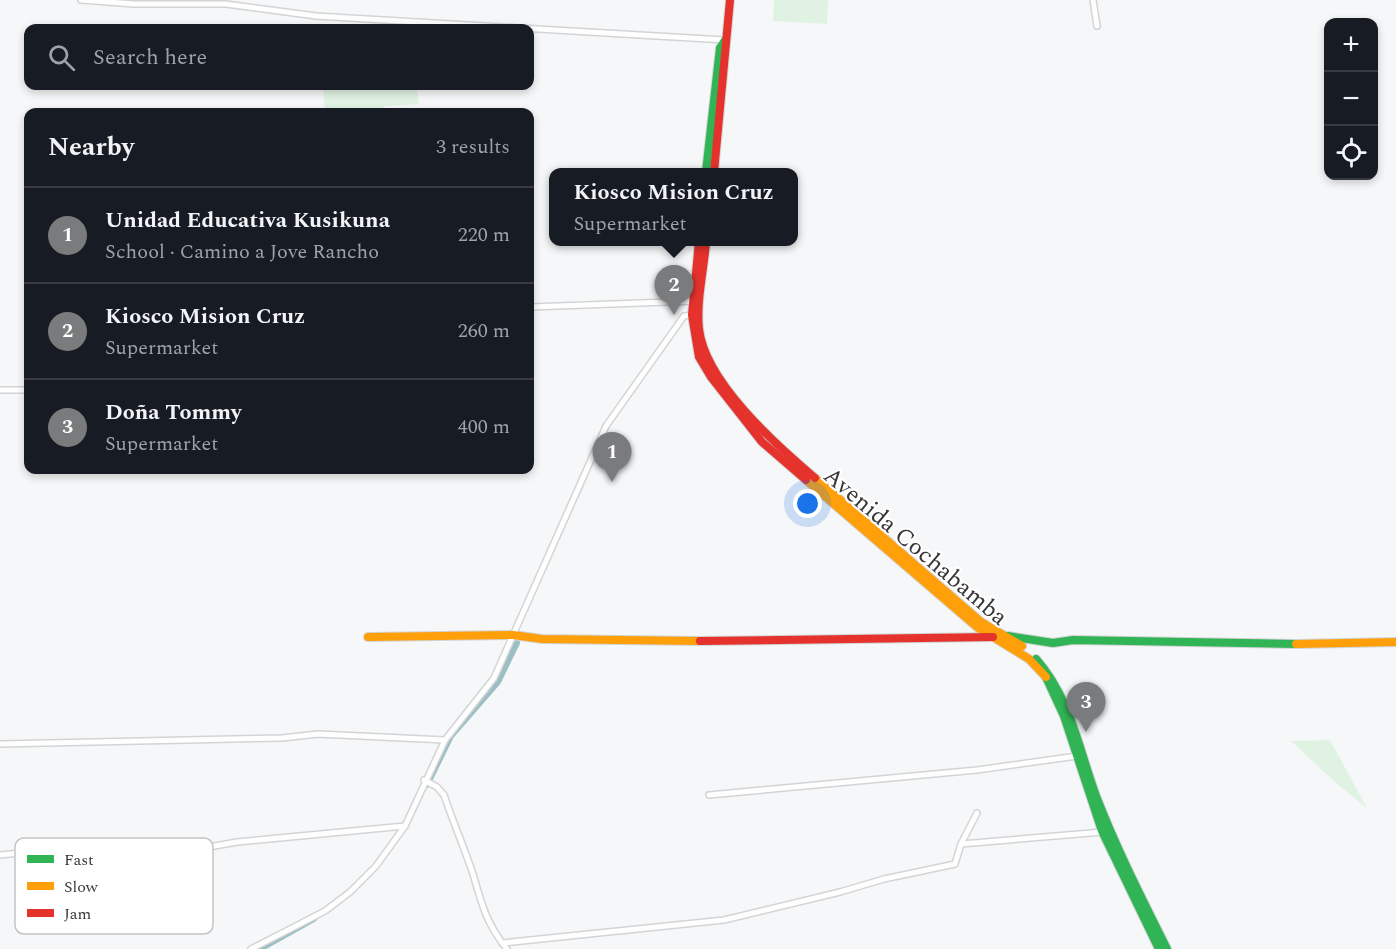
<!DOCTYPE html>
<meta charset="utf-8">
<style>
body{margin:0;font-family:Spectral,serif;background:#20242c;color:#f1f3f6}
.controls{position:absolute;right:18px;top:18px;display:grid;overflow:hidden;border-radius:12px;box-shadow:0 3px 9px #0003}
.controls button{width:54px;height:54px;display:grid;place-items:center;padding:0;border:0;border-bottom:2px solid #363941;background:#171b24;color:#f1f3f6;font:30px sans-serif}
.you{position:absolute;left:808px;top:504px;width:21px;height:21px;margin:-15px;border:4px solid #fff;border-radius:50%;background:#1a73e8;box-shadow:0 0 0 9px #1a73e833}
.badge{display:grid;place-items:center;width:39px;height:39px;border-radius:50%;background:#7a7b7c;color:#fff;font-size:20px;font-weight:700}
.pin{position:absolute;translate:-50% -50px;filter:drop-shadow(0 2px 3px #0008)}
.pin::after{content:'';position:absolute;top:32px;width:21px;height:18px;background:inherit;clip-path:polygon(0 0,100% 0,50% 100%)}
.popup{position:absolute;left:549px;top:168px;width:249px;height:78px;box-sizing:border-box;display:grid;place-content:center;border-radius:12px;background:#171b24;filter:drop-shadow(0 2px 4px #0005);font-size:20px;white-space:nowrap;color:#9ea1a6}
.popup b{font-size:22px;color:#f1f3f6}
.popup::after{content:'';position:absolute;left:50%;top:100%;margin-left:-12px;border:12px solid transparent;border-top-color:#171b24}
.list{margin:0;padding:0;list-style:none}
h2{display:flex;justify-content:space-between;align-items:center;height:78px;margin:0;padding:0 24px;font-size:26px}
h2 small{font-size:20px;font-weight:400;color:#9ea1a6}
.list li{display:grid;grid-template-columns:39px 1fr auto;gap:18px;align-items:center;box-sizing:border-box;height:96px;padding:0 24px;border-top:2px solid #363941}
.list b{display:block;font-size:22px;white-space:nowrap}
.list p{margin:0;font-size:20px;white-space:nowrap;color:#9ea1a6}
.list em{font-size:20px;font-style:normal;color:#9ea1a6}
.icon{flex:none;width:33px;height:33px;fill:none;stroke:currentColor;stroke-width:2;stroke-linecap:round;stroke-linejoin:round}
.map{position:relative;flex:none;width:1396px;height:949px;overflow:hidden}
.search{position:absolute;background:#171b24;box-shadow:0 3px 9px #0003;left:24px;top:24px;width:510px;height:66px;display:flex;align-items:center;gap:15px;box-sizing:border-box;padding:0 21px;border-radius:12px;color:#9ea1a6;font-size:22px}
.panel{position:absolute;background:#171b24;box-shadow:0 3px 9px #0003;left:24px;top:108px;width:510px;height:366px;border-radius:12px}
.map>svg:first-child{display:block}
.green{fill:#e0f3e3}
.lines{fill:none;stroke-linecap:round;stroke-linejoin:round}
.canal{stroke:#9cbfc5;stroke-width:6}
.street-casing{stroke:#d3d4d5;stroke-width:8}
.fast-casing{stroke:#d3d4d5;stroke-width:10}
.slow-casing{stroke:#d3d4d5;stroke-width:10}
.jam-casing{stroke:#d3d4d5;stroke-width:10}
.street{stroke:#fefefe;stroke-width:5}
.fast{stroke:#30b455;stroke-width:8}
.slow{stroke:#ff9f0a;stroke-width:8}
.jam{stroke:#e5322d;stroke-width:8}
.labels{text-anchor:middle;stroke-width:4.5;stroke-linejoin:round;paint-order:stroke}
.street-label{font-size:24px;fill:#38383a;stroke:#fff}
.key{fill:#fff;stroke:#c3c3c4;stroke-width:1.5}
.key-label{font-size:16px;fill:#38383a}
</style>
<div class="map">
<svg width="1396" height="949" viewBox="0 0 1396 949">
<rect width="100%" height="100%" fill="#f6f7f8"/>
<g class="green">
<path d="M774,0H828L827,24L773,21Z"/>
<path d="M323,86H417L419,104L383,106L388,112H325Z"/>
<path d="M1330,740L1367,808L1336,783L1291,741Z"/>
</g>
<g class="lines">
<g class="canal">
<path d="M427,785L451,736L498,682L517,643"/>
<path d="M260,949L314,919"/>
</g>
<defs>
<g id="street">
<path d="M81,0L134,4H226L316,16L725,40"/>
<path d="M1093,0L1097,26"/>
<path d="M530,307L695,301"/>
<path d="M0,390H28"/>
<path d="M0,744L282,738L318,734L445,740"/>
<path d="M424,780L437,787L444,795C453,822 464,847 473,874C482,905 486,923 507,949"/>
<path d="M709,795L977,770L1077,756"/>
<path d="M961,844L977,813"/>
<path d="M0,855L39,851L170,854L237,842L405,826"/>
<path d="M502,943L724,920L840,892L884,879L955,864L961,844L1103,832"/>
<path d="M251,949L325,911L350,892L376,866L405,826L445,740L494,678L606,426L684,316L694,315"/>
</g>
<g id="fast">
<path d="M706,172L720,48L725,40"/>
<path d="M1008,636L1053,643L1073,640L1296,644"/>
<path d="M1036,659C1071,699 1078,747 1096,796C1116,848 1142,899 1167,949"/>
<path d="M1046,677L1064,716L1102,831L1159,949"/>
</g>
<g id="slow">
<path d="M815,478L981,622L1022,646"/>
<path d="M806,480L977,627L1029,659L1046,677"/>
<path d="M368,637L513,635L542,639L700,641"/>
<path d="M1296,644L1396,642"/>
</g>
<g id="jam">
<path d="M714,172L730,0"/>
<path d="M699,242L692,315L699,357L711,377L762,442L806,480"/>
<path d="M706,242C704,269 696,301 699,329C705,382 776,445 815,478"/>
<path d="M700,641L993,637"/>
</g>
</defs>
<use href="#street" class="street-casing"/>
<use href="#fast" class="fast-casing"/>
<use href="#slow" class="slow-casing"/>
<use href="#jam" class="jam-casing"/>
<use href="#street" class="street"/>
<use href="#fast" class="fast"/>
<use href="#slow" class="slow"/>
<use href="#jam" class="jam"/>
</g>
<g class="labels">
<g class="street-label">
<text transform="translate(916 546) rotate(40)" y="8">Avenida Cochabamba</text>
</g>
</g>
<rect x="15" y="838" width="198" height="96" rx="9" class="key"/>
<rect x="27" y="855" width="27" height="8" fill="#30b455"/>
<rect x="27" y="882" width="27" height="8" fill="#ff9f0a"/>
<rect x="27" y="909" width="27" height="8" fill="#e5322d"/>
<g class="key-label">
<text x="64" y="865">Fast</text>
<text x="64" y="892">Slow</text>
<text x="64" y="919">Jam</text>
</g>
</svg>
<div class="controls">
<button>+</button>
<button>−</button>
<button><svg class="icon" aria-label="locate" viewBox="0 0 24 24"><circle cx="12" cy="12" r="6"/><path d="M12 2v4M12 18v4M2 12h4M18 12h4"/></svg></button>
</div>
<div class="you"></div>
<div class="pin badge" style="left:612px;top:482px">1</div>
<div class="pin badge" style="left:674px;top:315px">2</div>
<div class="popup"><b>Kiosco Mision Cruz</b>Supermarket</div>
<div class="pin badge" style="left:1086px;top:732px">3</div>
<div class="search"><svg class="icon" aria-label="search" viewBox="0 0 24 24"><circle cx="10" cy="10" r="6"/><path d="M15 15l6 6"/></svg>Search here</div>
<section class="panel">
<h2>Nearby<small>3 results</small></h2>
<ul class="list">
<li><span class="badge">1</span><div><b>Unidad Educativa Kusikuna</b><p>School · Camino a Jove Rancho</p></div><em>220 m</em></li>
<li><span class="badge">2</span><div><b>Kiosco Mision Cruz</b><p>Supermarket</p></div><em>260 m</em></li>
<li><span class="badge">3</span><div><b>Doña Tommy</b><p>Supermarket</p></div><em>400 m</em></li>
</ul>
</section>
</div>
